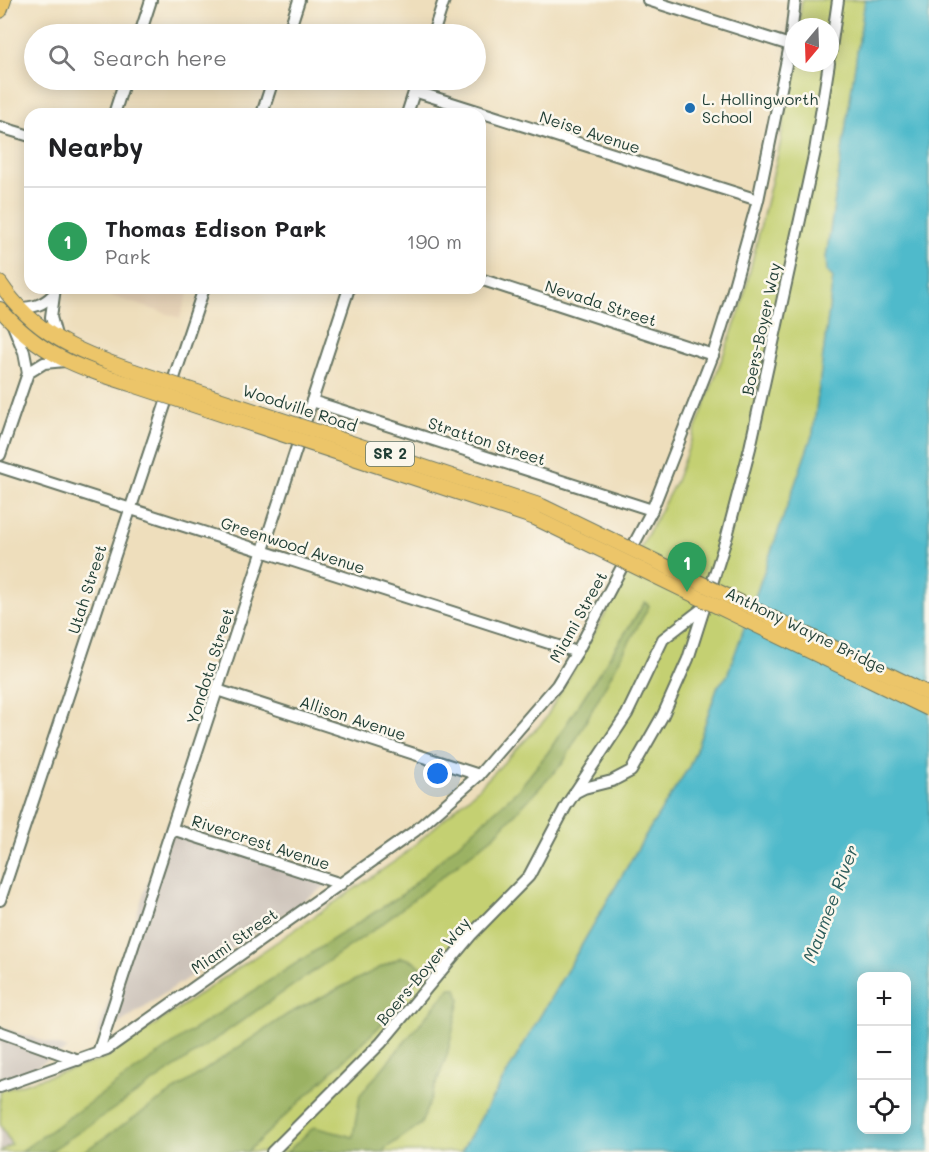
<!DOCTYPE html>
<meta charset="utf-8">
<style>
body{margin:0;font-family:Mali,sans-serif;background:#f6f6f6;color:#202124}
.controls{position:absolute;right:18px;bottom:18px;display:grid;overflow:hidden;border-radius:12px;box-shadow:0 3px 15px #0003}
.controls button{width:54px;height:54px;display:grid;place-items:center;padding:0;border:0;border-bottom:2px solid #e0e0e0;background:#fff;color:#202124;font:30px sans-serif}
.compass{position:absolute;left:785px;top:18px;width:54px;height:54px;border-radius:50%;background:#fff;box-shadow:0 3px 15px #0003;rotate:199deg}
.you{position:absolute;left:438px;top:774px;width:21px;height:21px;margin:-15px;border:4px solid #fff;border-radius:50%;background:#1a73e8;box-shadow:0 0 0 9px #1a73e833}
.badge{display:grid;place-items:center;width:39px;height:39px;border-radius:50%;background:#1f6fb2;color:#fff;font-size:20px;font-weight:700}
.pin{position:absolute;translate:-50% -50px;filter:drop-shadow(0 2px 3px #0008)}
.pin::after{content:'';position:absolute;top:32px;width:21px;height:18px;background:inherit;clip-path:polygon(0 0,100% 0,50% 100%)}
.list{margin:0;padding:0;list-style:none}
h2{display:flex;justify-content:space-between;align-items:center;height:78px;margin:0;padding:0 24px;font-size:26px}
h2 small{font-size:20px;font-weight:400;color:#757577}
.list li{display:grid;grid-template-columns:39px 1fr auto;gap:18px;align-items:center;box-sizing:border-box;height:108px;padding:0 24px;border-top:2px solid #e0e0e0}
.list b{display:block;font-size:22px;white-space:nowrap}
.list p{margin:0;font-size:20px;white-space:nowrap;color:#757577}
.list em{font-size:20px;font-style:normal;color:#757577}
.icon{flex:none;width:33px;height:33px;fill:none;stroke:currentColor;stroke-width:2;stroke-linecap:round;stroke-linejoin:round}
.map{position:relative;flex:none;width:929px;height:1152px;overflow:hidden}
.search{position:absolute;background:#fff;box-shadow:0 3px 15px #0003;left:24px;top:24px;width:462px;height:66px;display:flex;align-items:center;gap:15px;box-sizing:border-box;padding:0 21px;border-radius:33px;color:#757577;font-size:22px}
.panel{position:absolute;background:#fff;box-shadow:0 3px 15px #0003;left:24px;top:108px;width:462px;height:186px;border-radius:18px}
.map>svg:first-child{display:block}
.built{fill:#e5d1b6}
.industrial{fill:#ccc2b9}
.green{fill:#c4d072;stroke:#728653;stroke-width:1.5}
.forest{fill:#9bb264;stroke:#5d784c;stroke-width:1.5}
.water{fill:#4fbacb;stroke:#377c80;stroke-width:1.5;fill-rule:evenodd}
.lines{fill:none;stroke-linecap:round;stroke-linejoin:round}
.minor-casing{stroke:#677564;stroke-width:14}
.major-casing{stroke:#677564;stroke-width:16}
.minor{stroke:#fff;stroke-width:10}
.major{stroke:#ecc569;stroke-width:14}
.major-bridge-casing{stroke:#677564;stroke-width:16;stroke-linecap:butt}
.major-bridge{stroke:#ecc569;stroke-width:14}
.poi-dot{fill:#1f6fb2;stroke:#fbf7ec;stroke-width:2}
.labels{text-anchor:middle;stroke-width:5;stroke-linejoin:round;paint-order:stroke}
.shield{fill:#fbf7ec;stroke:#61756b;stroke-width:1.5}
.shield-label{font-size:15px;font-weight:bold;fill:#1f3d34}
.poi-label{font-size:16px;fill:#1f3d34;stroke:#fbf7ec;text-anchor:start}
.street-label{font-size:16px;fill:#1f3d34;stroke:#fbf7ec}
.water-label{font-size:18px;font-style:italic;fill:#2b5c5a;stroke:#fbf7ec}
</style>
<div class="map">
<svg width="929" height="1152" viewBox="0 0 929 1152">
<rect width="100%" height="100%" fill="#fbf7ec"/>
<filter id="ink" filterUnits="userSpaceOnUse"><feTurbulence type="fractalNoise" baseFrequency=".0167" numOctaves="2"/><feDisplacementMap in="SourceGraphic" scale="12" xChannelSelector="R" yChannelSelector="G"/><feConvolveMatrix kernelMatrix="1 2 1 2 8 2 1 2 1" color-interpolation-filters="sRGB"/></filter>
<filter id="wash" filterUnits="userSpaceOnUse"><feTurbulence type="fractalNoise" baseFrequency=".008" numOctaves="4" result="noise"/><feDisplacementMap in="SourceGraphic" scale="24" xChannelSelector="R" yChannelSelector="G"/><feGaussianBlur stdDeviation="1.35" result="paint"/><feColorMatrix in="noise" values="0 0 0 0 0 0 0 0 0 0 0 0 0 0 0 0 0 1.4 0 .05"/><feComposite in="paint" operator="in"/></filter>
<g filter="url(#wash)">
<rect width="100%" height="100%" fill="#eedebc"/>
<path class="built" d="M86,288H190L180,318Z"/>
<g class="industrial">
<path d="M167,822L335,880L96,1039Z"/>
<path d="M0,1027L68,1049L0,1087Z"/>
<path d="M0,1124L11,1144L0,1152Z"/>
</g>
<path class="green" d="M802,0H865L826,258L833,278L813,433L727,677L718,686L696,750L689,767L647,833L461,1152H0L11,1144L0,1124V1091L104,1059L287,935L401,857L480,787L544,721L608,609L676,481L741,308L780,145L794,51V63H830V27H798Z"/>
<g class="forest">
<path d="M645,602L649,606L563,763L495,835L382,924L133,1096L49,1152H20L184,1036L403,894L518,790L549,751Z"/>
<path d="M401,957L414,961L425,970L379,1027L247,1152H83L288,1014Z"/>
<path d="M450,988H457L460,1000L447,1055L421,1124L385,1149L383,1152H287L314,1127L353,1137L360,1095Z"/>
</g>
<path class="water" d="M865,0H929V1152H461L647,833L689,767L696,750L718,686L727,676L813,433L833,278L827,271L826,258ZM862,976H906V1130H862Z"/>
</g>
<g filter="url(#ink)">
<g class="lines">
<defs>
<g id="minor">
<path d="M648,0L790,45"/>
<path d="M140,34L151,0"/>
<path d="M288,34L299,0"/>
<path d="M433,34L444,0"/>
<path d="M830,55L838,0"/>
<path d="M414,91L758,200"/>
<path d="M114,114L125,80"/>
<path d="M262,114L273,80"/>
<path d="M407,114L418,80"/>
<path d="M0,127L30,136"/>
<path d="M480,279L713,355"/>
<path d="M55,288L51,317L57,339"/>
<path d="M18,308C33,308 43,305 53,295"/>
<path d="M28,373L44,363L65,361"/>
<path d="M312,401L652,510"/>
<path d="M0,455L28,373L24,352L13,325"/>
<path d="M0,467L577,652"/>
<path d="M217,690L479,775"/>
<path d="M574,793L584,788L612,781L631,771L663,715L688,659L727,536L750,448L815,151L829,63"/>
<path d="M172,829L341,884"/>
<path d="M0,900L204,288"/>
<path d="M0,1032L78,1060"/>
<path d="M98,1053L349,288"/>
<path d="M0,1087L107,1049L415,831L479,775L557,685L577,652L652,510L713,355L729,304L758,200L790,45L795,0"/>
<path d="M272,1152L381,1043L471,935L529,876L566,806L627,714L663,639L702,609"/>
</g>
<g id="major">
<path d="M0,11L4,0"/>
<path d="M0,283C34,334 78,352 134,371"/>
<path d="M0,309C40,355 77,367 133,385"/>
</g>
</defs>
<use href="#minor" class="minor-casing"/>
<use href="#major" class="major-casing"/>
<use href="#minor" class="minor"/>
<use href="#major" class="major"/>
<defs>
<g id="major-bridge">
<path d="M134,371L542,506L929,694"/>
<path d="M133,385L535,518L929,709"/>
</g>
</defs>
<use href="#major-bridge" class="major-bridge-casing"/>
<use href="#major-bridge" class="major-bridge"/>
</g>
</g>
<circle class="poi-dot" cx="690" cy="108" r="6"/>
<g class="labels">
<rect class="shield" x="366" y="442" width="48" height="24" rx="4.5"/>
<g class="shield-label">
<text x="390" y="459">SR 2</text>
</g>
<g class="poi-label">
<text x="702" y="105">L. Hollingworth<tspan x="702" dy="18">School</tspan></text>
</g>
<g class="street-label">
<text transform="translate(590 132) rotate(18)" y="6">Neise Avenue</text>
<text transform="translate(601 303) rotate(18)" y="6">Nevada Street</text>
<text transform="translate(761 329) rotate(-78)" y="6">Boers-Boyer Way</text>
<text transform="translate(300 408) rotate(18)" y="6">Woodville Road</text>
<text transform="translate(487 441) rotate(18)" y="6">Stratton Street</text>
<text transform="translate(293 545) rotate(18)" y="6">Greenwood Avenue</text>
<text transform="translate(87 589) rotate(-72)" y="6">Utah Street</text>
<text transform="translate(578 617) rotate(-61)" y="6">Miami Street</text>
<text transform="translate(806 630) rotate(26)" y="6">Anthony Wayne Bridge</text>
<text transform="translate(210 666) rotate(-72)" y="6">Yondota Street</text>
<text transform="translate(353 718) rotate(18)" y="6">Allison Avenue</text>
<text transform="translate(261 842) rotate(18)" y="6">Rivercrest Avenue</text>
<text transform="translate(234 941) rotate(-35)" y="6">Miami Street</text>
<text transform="translate(423 971) rotate(-50)" y="6">Boers-Boyer Way</text>
</g>
<g class="water-label">
<text transform="translate(831 904) rotate(-69)" y="6">Maumee River</text>
</g>
</g>
</svg>
<div class="controls">
<button>+</button>
<button>−</button>
<button><svg class="icon" aria-label="locate" viewBox="0 0 24 24"><circle cx="12" cy="12" r="6"/><path d="M12 2v4M12 18v4M2 12h4M18 12h4"/></svg></button>
</div>
<svg class="compass" viewBox="-18 -18 36 36"><path d="M0-13l5 13h-10z" fill="#e53935"/><path d="M0 13l5-13h-10z" fill="#757577"/></svg>
<div class="you"></div>
<div class="pin badge" style="left:687px;top:592px;background:#2e9e5b">1</div>
<div class="search"><svg class="icon" aria-label="search" viewBox="0 0 24 24"><circle cx="10" cy="10" r="6"/><path d="M15 15l6 6"/></svg>Search here</div>
<section class="panel">
<h2>Nearby<small></small></h2>
<ul class="list">
<li><span class="badge" style="background:#2e9e5b">1</span><div><b>Thomas Edison Park</b><p>Park</p></div><em>190 m</em></li>
</ul>
</section>
</div>
